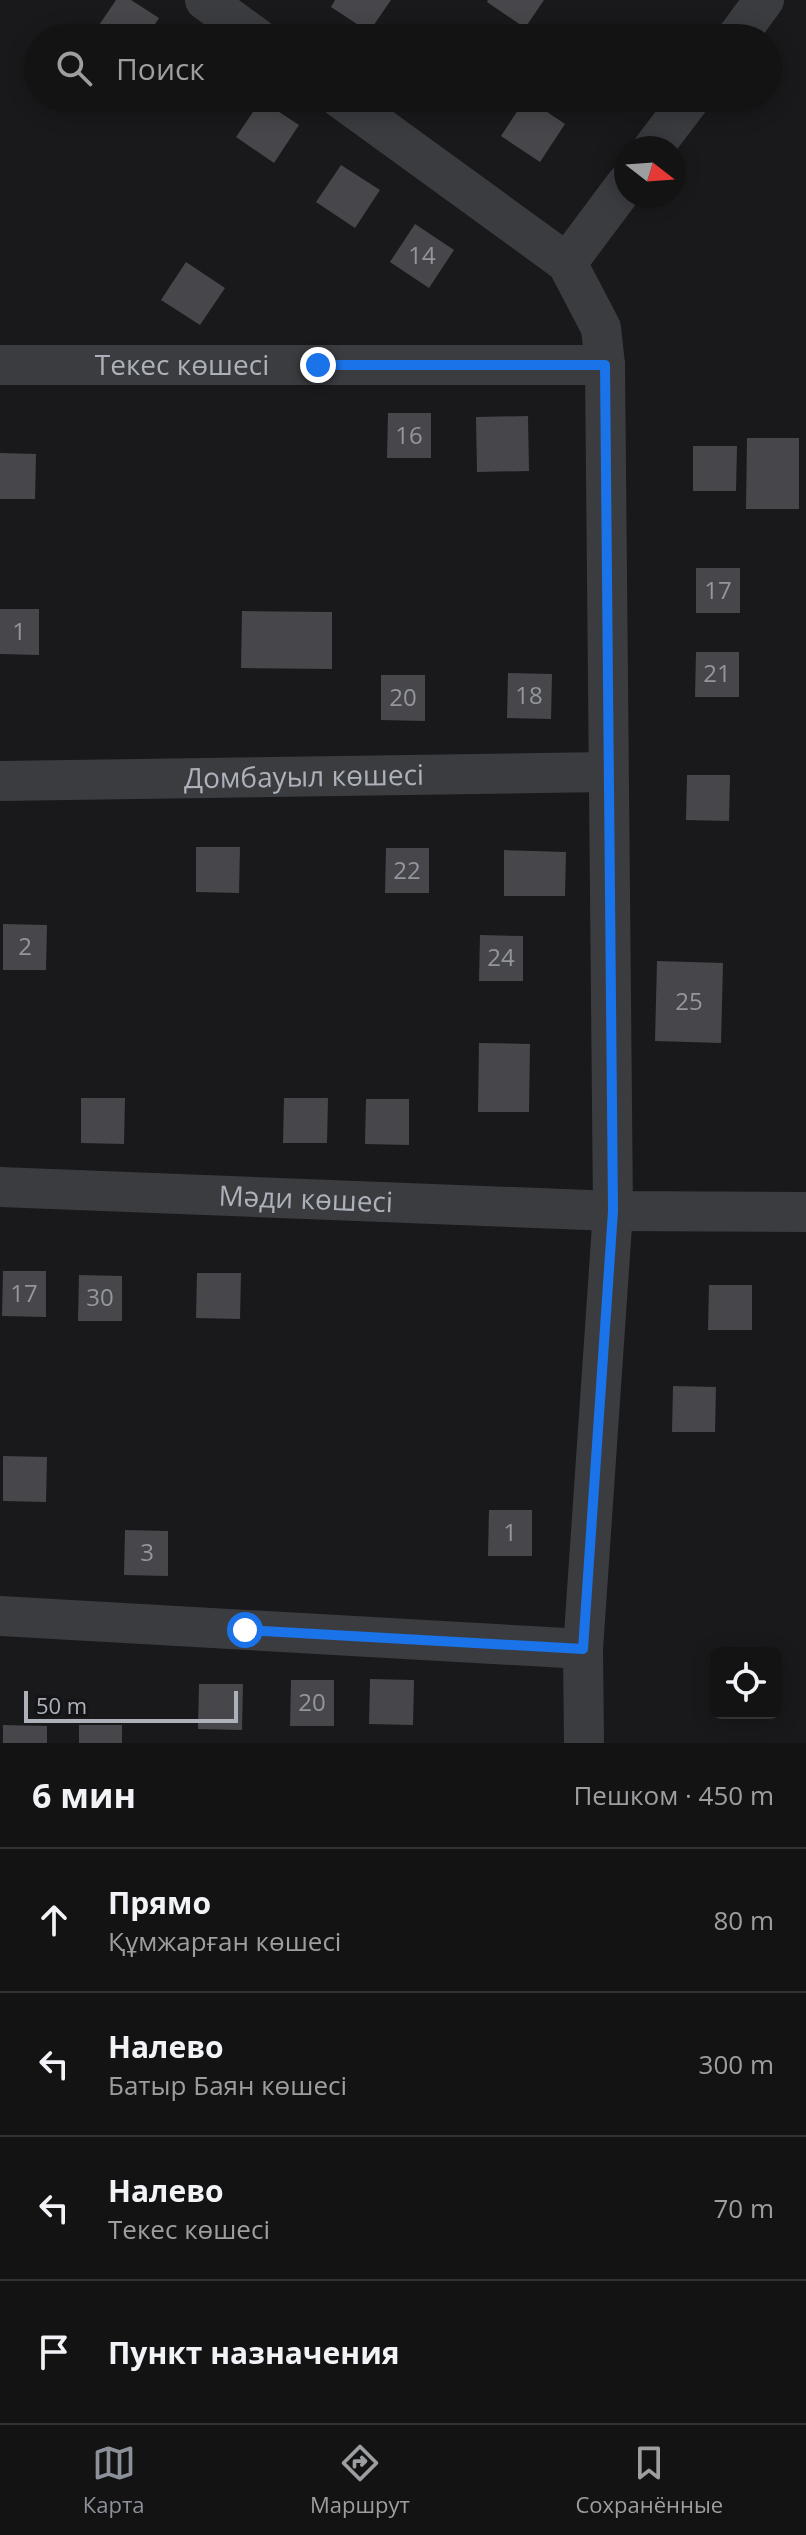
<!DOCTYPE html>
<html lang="ru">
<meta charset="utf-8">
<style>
body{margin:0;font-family:"Open Sans",sans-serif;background:#202022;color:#f1f3f6}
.controls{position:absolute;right:24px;bottom:24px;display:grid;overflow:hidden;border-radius:12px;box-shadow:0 4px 20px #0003}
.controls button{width:72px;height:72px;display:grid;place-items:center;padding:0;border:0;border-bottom:2px solid #323234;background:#131314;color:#f1f3f6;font:40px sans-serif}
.compass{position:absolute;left:614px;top:136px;width:72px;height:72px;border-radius:50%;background:#131314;box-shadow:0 4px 20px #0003;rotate:107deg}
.scale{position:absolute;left:24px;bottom:20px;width:214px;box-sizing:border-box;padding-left:8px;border:4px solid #adb1ba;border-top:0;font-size:22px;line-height:28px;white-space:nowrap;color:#adb1ba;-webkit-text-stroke:6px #141416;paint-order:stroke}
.stop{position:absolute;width:24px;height:24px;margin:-18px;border:6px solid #1a73e8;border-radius:50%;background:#fff}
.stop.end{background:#1a73e8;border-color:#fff;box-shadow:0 2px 8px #0008}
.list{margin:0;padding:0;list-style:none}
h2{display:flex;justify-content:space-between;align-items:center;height:104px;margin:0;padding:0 32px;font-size:34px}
h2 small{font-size:26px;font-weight:400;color:#9d9ea0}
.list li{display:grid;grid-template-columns:52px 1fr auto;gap:24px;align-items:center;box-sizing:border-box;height:144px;padding:0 32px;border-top:2px solid #323234}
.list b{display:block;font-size:30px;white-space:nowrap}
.list p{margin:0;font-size:26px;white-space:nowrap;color:#9d9ea0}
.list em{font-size:26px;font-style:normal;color:#9d9ea0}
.icon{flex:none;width:44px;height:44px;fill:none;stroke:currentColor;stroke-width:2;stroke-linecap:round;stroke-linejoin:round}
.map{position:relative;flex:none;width:806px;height:1743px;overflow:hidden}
.search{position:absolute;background:#131314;box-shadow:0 4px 20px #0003;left:24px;right:24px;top:24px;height:88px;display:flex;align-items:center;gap:20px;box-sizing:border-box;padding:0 28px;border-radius:44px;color:#9d9ea0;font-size:30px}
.sheet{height:680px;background:#131314}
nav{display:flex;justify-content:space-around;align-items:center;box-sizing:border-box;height:112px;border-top:2px solid #323234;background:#131314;font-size:22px;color:#9d9ea0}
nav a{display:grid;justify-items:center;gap:4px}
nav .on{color:#8c9099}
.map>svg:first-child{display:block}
.building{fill:#47474b}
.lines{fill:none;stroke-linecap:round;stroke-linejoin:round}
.minor{stroke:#3b3c40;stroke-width:40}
.route{stroke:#1a73e8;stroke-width:10}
.labels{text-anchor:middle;stroke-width:7;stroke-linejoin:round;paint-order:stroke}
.number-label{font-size:24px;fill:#94969e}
.street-label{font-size:28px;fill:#adb1ba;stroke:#141416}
</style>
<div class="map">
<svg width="806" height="1743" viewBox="0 0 806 1743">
<rect width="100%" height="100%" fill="#19191b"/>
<g class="building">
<path d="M116,0H131L159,18L146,38H106L95,31Z"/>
<path d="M335,0H391L369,32L331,7Z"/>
<path d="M488,0H544L525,28L487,2Z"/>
<path d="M526,98L565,124L540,162L501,136Z"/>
<path d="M261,100L299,125L274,163L236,137Z"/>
<path d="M341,165L380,190L355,228L316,202Z"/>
<path d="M415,224L454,250L429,288L390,262Z"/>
<path d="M186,262L225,288L200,325L161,300Z"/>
<path d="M388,413H431V458H387Z"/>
<path d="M528,416L529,471L477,472L476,417Z"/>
<path d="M747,438H799V509H746Z"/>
<path d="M693,446H737L736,491H693Z"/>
<path d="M0,453L36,454L35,499H0Z"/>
<rect x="696" y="568" width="44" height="45"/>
<path d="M0,609H39V655L0,654Z"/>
<path d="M242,611L332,612V669L241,668Z"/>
<path d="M696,652H739V697H695Z"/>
<path d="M508,673L552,674L551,719L507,718Z"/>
<path d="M381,675H425V721L381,720Z"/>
<path d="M687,775H730L729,821L686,820Z"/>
<path d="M196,847H240L239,893L196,892Z"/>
<path d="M386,848H429V893H385Z"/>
<path d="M504,850L566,852L565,896H504Z"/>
<path d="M3,924L47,925L46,970H3Z"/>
<path d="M480,935L523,936V981H479Z"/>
<path d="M657,961L723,963L721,1043L655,1041Z"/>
<path d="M479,1043L530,1044L529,1112H478Z"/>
<path d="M81,1098H125L124,1144L81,1143Z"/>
<path d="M284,1098H328L327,1143H283Z"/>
<path d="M366,1099H409V1145L365,1144Z"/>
<path d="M3,1271H46V1317L2,1316Z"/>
<path d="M197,1273H241L240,1319L196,1318Z"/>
<path d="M79,1275L122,1276V1321H78Z"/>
<path d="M709,1285H752V1330H708Z"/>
<path d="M673,1386L716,1387L715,1432H672Z"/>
<path d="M3,1456L47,1457L46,1502L3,1501Z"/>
<path d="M489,1510H532V1556H488Z"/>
<path d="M125,1530L168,1531V1576L124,1575Z"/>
<path d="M370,1679L414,1680L413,1725L369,1724Z"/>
<path d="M291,1680H334V1726H290Z"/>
<path d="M199,1684H243L242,1730L198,1729Z"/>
<path d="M3,1725L47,1726V1743H3Z"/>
<rect x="79" y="1725" width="43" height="18"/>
</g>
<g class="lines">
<g class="minor">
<path d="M205,0L257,38"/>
<path d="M736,38L764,0"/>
<path d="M340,98L567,263L601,328L605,365L613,1211L583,1649L584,1743"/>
<path d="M653,148L691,98"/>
<path d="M567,263L626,184"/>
<path id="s1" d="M0,365H605"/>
<path id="s2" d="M0,781L607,772"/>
<path id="s3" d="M0,1187L613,1211L806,1212"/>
<path d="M0,1616L583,1649"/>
</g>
</g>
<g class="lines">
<path class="route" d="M245,1630L583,1649L613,1211L605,365H318"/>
</g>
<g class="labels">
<g class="number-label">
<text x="422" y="264">14</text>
<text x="409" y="444">16</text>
<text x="718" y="599">17</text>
<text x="19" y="640">1</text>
<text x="717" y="682">21</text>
<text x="529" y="704">18</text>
<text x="403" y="706">20</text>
<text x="407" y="879">22</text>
<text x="25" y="955">2</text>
<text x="501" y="966">24</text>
<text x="689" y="1010">25</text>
<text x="24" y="1302">17</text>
<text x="100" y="1306">30</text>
<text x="510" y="1541">1</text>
<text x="147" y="1561">3</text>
<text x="312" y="1711">20</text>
</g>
<g class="street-label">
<text dy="10" stroke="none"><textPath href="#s1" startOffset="182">Текес көшесі</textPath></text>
<text dy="10" stroke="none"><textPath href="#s2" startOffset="304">Домбауыл көшесі</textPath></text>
<text dy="10" stroke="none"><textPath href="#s3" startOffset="306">Мәди көшесі</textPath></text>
</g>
</g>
</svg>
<div class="controls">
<button><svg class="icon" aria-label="locate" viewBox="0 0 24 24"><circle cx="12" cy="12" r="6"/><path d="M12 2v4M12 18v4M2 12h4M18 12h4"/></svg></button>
</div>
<svg class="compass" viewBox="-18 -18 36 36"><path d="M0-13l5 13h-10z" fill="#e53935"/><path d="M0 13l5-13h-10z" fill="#9d9ea0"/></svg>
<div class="scale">50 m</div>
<div class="stop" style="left:245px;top:1630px"></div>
<div class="stop end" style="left:318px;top:365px"></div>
<div class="search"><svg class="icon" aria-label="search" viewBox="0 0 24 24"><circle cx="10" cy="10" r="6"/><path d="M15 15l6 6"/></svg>Поиск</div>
</div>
<section class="sheet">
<h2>6 мин<small>Пешком · 450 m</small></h2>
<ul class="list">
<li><svg class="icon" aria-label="ahead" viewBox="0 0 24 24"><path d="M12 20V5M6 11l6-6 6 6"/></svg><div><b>Прямо</b><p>Құмжарған көшесі</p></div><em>80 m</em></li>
<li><svg class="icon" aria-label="left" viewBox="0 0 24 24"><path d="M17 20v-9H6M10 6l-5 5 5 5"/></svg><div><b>Налево</b><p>Батыр Баян көшесі</p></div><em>300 m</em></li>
<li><svg class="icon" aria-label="left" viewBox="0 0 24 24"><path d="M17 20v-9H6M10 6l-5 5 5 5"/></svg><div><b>Налево</b><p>Текес көшесі</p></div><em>70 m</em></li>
<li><svg class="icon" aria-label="arrive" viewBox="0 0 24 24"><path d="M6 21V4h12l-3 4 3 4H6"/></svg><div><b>Пункт назначения</b></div></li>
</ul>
</section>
<nav>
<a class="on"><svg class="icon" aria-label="map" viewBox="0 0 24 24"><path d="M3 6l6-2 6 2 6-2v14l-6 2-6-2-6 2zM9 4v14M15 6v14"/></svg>Карта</a>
<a><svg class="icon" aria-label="directions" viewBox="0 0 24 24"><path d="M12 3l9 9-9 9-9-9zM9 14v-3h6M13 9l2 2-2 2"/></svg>Маршрут</a>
<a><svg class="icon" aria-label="saved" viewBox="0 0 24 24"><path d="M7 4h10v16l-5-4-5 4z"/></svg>Сохранённые</a>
</nav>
